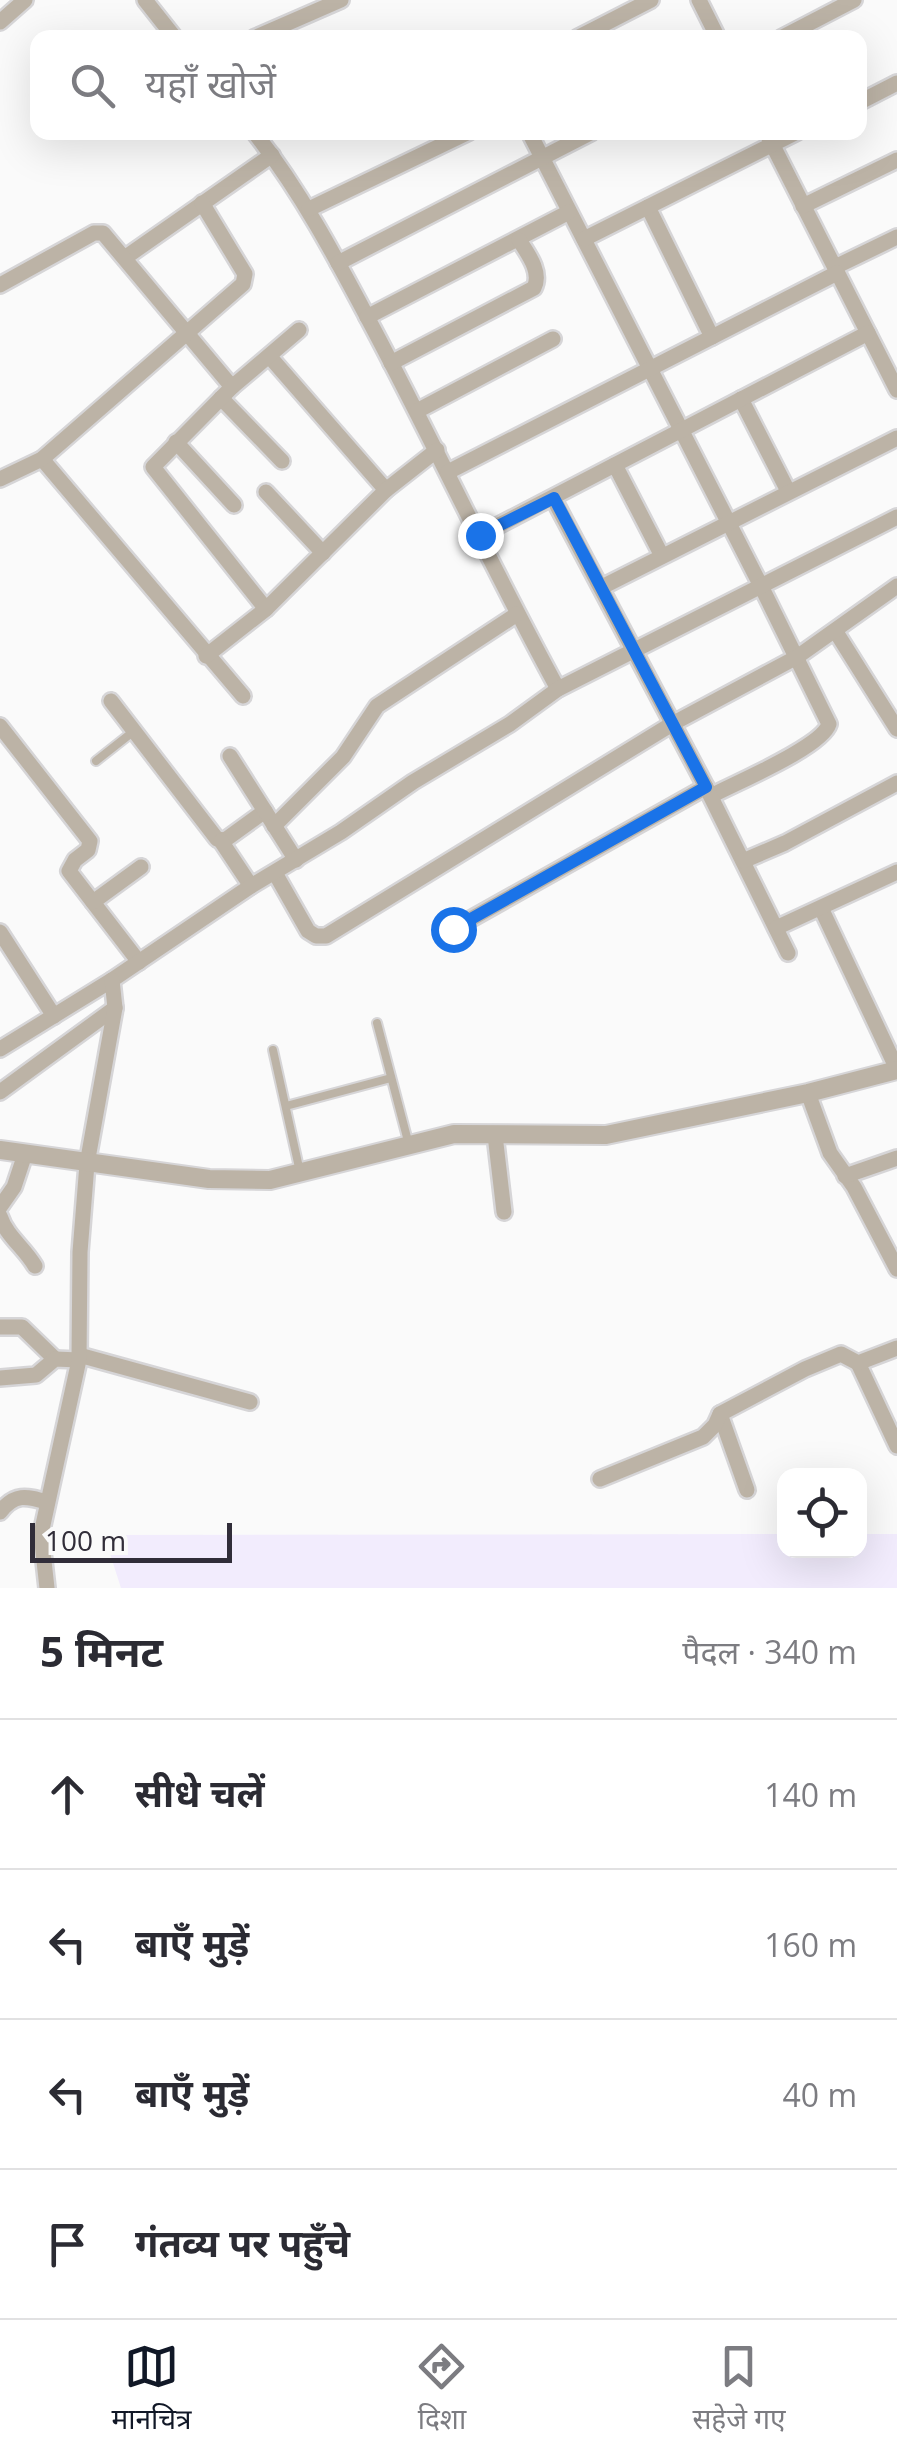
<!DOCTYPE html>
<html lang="hi">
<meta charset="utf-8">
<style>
body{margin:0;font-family:"Open Sans","Noto Sans Devanagari",sans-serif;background:#f7f7f7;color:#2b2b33}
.controls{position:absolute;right:30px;bottom:30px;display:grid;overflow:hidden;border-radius:20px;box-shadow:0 10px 40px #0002}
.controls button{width:90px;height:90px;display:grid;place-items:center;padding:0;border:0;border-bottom:2px solid #e1e1e2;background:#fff;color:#2b2b33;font:50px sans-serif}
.scale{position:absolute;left:30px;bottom:25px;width:202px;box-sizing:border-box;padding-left:10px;border:5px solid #312d39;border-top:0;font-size:28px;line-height:35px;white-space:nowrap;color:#312d39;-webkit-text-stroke:8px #fafafa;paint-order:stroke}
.stop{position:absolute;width:30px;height:30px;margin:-22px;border:8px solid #1a73e8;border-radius:50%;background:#fff}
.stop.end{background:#1a73e8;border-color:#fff;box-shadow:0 2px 10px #0008}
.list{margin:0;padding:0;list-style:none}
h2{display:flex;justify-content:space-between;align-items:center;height:130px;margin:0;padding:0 40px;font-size:42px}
h2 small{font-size:32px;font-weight:400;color:#7c7c81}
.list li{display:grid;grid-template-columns:65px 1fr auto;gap:30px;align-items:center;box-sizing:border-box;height:150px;padding:0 40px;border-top:2px solid #e1e1e2}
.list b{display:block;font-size:38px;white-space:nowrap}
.list em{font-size:32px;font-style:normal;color:#7c7c81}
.icon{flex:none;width:55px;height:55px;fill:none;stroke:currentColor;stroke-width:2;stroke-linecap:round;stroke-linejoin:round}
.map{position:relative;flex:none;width:897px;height:1588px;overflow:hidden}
.search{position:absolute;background:#fff;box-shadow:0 10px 40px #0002;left:30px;right:30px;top:30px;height:110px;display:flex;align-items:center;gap:25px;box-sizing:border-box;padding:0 35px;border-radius:20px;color:#7c7c81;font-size:38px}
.sheet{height:730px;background:#fff}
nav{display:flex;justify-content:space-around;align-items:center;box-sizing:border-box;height:140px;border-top:2px solid #e1e1e2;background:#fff;font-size:28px;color:#7c7c81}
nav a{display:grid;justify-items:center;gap:5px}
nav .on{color:#111827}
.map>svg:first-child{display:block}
.built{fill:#f2ecfd}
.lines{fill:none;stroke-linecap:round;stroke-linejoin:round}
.service-casing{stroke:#d6d5d7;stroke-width:12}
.minor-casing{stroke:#d6d5d7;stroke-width:20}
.tertiary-casing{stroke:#d6d5d7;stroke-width:22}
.service{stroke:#bcb3a6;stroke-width:8}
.minor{stroke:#bcb3a6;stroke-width:15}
.tertiary{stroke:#bcb3a6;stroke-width:18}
.route{stroke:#1a73e8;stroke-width:12}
</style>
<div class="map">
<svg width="897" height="1588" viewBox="0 0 897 1588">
<rect width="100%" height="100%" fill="#fafafa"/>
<path class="built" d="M784,1534V1550H860V1534H897V1588H121L104,1535Z"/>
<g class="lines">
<defs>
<g id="service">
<path d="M96,761L134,731"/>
<path d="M377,1023L409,1145"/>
<path d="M273,1050L300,1172"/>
<path d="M286,1106L391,1078"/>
</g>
<g id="minor">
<path d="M145,0L175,38"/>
<path d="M699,0L718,38"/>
<path d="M0,22L25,0"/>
<path d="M254,38L341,0"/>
<path d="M577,38L651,0"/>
<path d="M781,38L854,0"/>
<path d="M860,102L897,83"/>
<path d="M254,132C302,193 337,260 373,328C436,447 493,570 558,689"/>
<path d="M529,132L761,586L829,724C822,747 735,783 711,796"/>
<path d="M766,132L897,390"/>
<path d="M803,206L897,160"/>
<path d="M648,207L712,337"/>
<path d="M309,209L469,132"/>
<path d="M584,239L797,132"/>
<path d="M126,257L272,155"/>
<path d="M338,263L592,132"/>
<path d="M835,267L897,237"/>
<path d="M0,285L94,233H103L232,387"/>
<path d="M367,317L569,212"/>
<path d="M270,357L386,490"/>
<path d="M391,363L534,288C542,272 528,254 519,240"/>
<path d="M221,398L282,461"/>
<path d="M741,399L788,491"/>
<path d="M417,411L553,339"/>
<path d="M176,442L234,505"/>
<path d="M42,459L243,696"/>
<path d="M615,465L662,556"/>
<path d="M448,472L837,273"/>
<path d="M0,479L42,459L243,284L245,274L202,203"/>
<path d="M266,492L323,553"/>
<path d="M553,498L706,787L788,953"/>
<path d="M480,535L868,333"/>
<path d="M602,587L897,438"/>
<path d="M266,609L153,467L232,387L299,330"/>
<path d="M836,632L897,729"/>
<path d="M206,656L266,609L386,490L437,450"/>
<path d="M111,701L217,839L225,840L265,811"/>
<path d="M0,726L90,841L88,850L75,860L69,871L139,962"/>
<path d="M230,756L296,860"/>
<path d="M274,826L343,757L377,706L517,614"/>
<path d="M221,841L251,886"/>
<path d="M743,861L785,843L897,783"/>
<path d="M275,873L308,931L316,936H326L672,724L797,657L897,586"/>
<path d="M93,902L141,867"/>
<path d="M821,908L897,1069"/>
<path d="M776,928L897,872"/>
<path d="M453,929L706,787"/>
<path d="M0,932L54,1016"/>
<path d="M0,1049L112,980L251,886L341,832L413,782L510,724L558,689L897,517"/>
<path d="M0,1092L115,1008"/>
<path d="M808,1093L830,1153L854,1187L897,1269"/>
<path d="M495,1135L504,1212"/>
<path d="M845,1176L897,1158"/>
<path d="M0,1207L14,1187L25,1154"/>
<path d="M0,1216C7,1237 24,1247 35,1266"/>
<path d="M0,1327H22L55,1359"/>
<path d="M79,1355L250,1402"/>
<path d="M858,1363L897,1446"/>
<path d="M0,1378L36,1375L55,1359L79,1360"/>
<path d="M720,1414L747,1490"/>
<path d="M600,1479L703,1437L715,1425L720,1414L805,1369L841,1354L858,1363L897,1348"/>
<path d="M0,1512C15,1493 26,1496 47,1502"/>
<path d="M47,1588L41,1534L79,1360L80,1252L87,1164L115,1008L112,980"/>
</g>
<path id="tertiary" d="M0,1150L209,1179L270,1180L454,1134L606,1135L808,1093L897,1070"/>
</defs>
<use href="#service" class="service-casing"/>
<use href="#minor" class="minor-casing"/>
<use href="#tertiary" class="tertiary-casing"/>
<use href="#service" class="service"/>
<use href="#minor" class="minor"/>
<use href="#tertiary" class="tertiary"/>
</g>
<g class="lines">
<path class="route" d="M453,929L706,787L554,498L480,535"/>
</g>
</svg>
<div class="controls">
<button><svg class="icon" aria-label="locate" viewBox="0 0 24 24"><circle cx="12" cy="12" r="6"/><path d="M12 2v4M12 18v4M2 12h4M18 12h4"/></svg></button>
</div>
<div class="scale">100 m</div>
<div class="stop" style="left:453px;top:929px"></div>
<div class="stop end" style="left:480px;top:535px"></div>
<div class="search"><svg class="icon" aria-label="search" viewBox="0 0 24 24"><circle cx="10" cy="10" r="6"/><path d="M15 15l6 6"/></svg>यहाँ खोजें</div>
</div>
<section class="sheet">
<h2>5 मिनट<small>पैदल · 340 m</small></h2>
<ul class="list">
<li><svg class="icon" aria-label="ahead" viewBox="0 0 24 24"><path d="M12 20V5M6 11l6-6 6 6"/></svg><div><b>सीधे चलें</b></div><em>140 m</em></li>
<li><svg class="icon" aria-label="left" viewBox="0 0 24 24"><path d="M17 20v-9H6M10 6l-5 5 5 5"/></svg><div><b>बाएँ मुड़ें</b></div><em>160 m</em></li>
<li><svg class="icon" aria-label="left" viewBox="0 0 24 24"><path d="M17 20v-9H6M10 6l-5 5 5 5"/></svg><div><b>बाएँ मुड़ें</b></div><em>40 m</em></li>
<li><svg class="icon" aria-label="arrive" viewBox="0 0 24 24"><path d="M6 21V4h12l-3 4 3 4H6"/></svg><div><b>गंतव्य पर पहुँचे</b></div></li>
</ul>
</section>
<nav>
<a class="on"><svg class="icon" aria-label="map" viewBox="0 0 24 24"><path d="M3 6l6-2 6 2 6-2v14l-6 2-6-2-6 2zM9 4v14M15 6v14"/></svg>मानचित्र</a>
<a><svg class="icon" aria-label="directions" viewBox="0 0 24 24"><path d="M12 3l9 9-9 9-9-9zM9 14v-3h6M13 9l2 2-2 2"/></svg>दिशा</a>
<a><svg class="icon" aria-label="saved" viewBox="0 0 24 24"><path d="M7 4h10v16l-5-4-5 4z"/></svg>सहेजे गए</a>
</nav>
